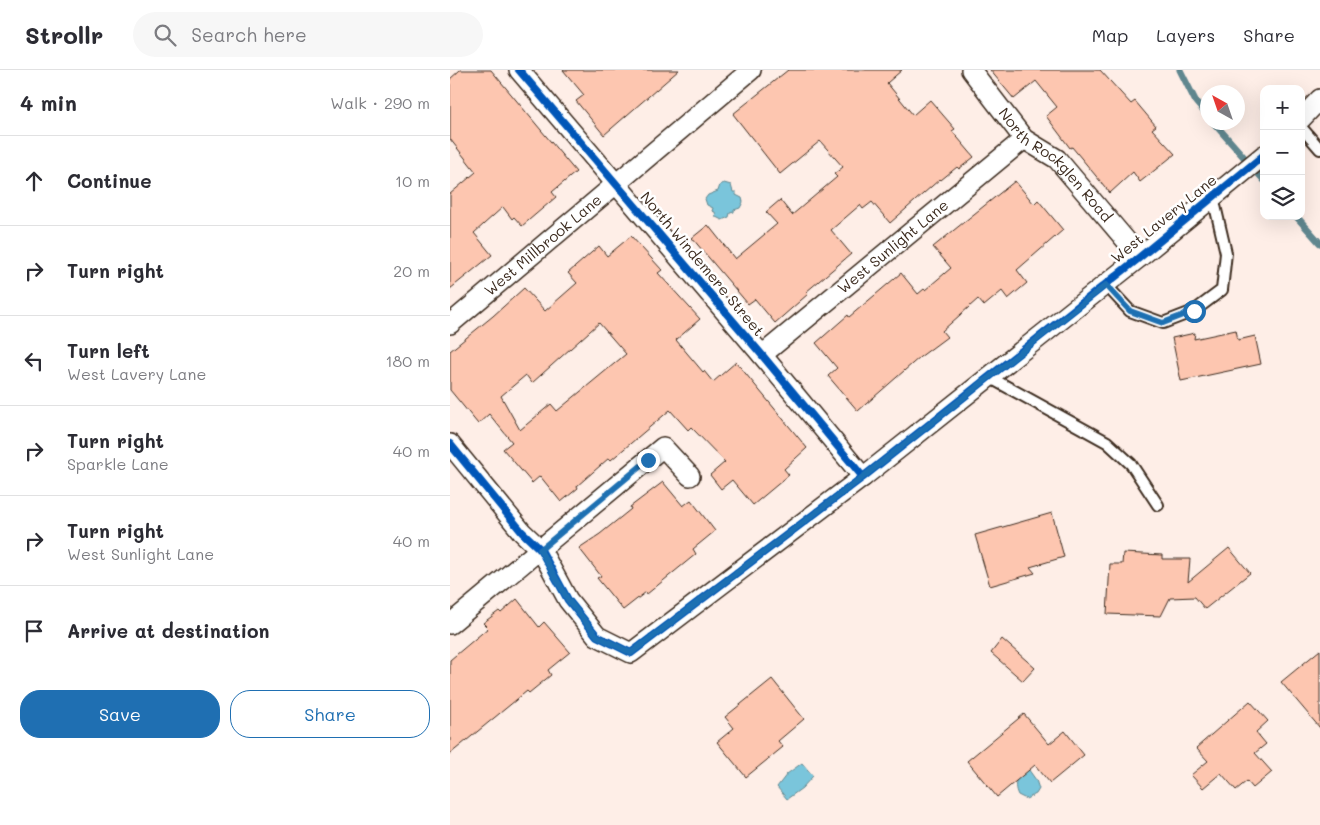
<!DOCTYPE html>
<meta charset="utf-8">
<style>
body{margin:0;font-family:Mali,sans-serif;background:#f7f7f7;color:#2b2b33}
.controls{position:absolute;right:15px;top:15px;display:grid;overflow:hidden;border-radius:10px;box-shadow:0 5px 20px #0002}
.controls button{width:45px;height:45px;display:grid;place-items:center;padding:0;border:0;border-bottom:1px solid #e1e1e2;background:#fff;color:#2b2b33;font:25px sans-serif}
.compass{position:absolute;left:750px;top:15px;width:45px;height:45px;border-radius:50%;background:#fff;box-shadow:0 5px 20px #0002;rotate:320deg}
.stop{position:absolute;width:15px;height:15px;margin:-11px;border:4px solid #1f6fb2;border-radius:50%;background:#fff}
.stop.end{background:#1f6fb2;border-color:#fff;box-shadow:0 1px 5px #0008}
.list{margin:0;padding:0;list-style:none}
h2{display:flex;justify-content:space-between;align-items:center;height:65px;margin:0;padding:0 20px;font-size:21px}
h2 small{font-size:16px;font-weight:400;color:#7c7c81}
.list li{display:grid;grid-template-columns:32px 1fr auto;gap:15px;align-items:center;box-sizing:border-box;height:90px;padding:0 20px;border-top:1px solid #e1e1e2}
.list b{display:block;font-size:19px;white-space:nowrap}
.list p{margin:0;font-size:16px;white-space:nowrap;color:#7c7c81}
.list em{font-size:16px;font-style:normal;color:#7c7c81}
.actions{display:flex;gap:10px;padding:15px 20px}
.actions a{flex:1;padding:11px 0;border:1px solid #1f6fb2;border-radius:20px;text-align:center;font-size:18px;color:#1f6fb2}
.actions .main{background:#1f6fb2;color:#fff}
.icon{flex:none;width:28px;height:28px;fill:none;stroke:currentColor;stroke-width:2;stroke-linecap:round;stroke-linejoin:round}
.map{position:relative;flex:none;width:870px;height:755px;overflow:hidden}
header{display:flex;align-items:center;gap:30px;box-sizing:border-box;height:70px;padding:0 25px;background:#fff;border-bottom:1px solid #e1e1e2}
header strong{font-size:24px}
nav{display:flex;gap:28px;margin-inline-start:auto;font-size:18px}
.search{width:350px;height:45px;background:#f7f7f7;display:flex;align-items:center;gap:12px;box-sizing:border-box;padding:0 18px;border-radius:28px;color:#7c7c81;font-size:19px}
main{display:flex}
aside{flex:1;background:#fff}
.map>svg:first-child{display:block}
.water{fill:#7ac5db;stroke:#61878f}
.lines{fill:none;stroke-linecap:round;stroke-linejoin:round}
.stream{stroke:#61878f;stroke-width:7}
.building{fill:#fdc6b0;stroke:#3b2a1e;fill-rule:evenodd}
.service-casing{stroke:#3b2a1e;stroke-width:14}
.minor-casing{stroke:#3b2a1e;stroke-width:22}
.service{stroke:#fff;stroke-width:10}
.minor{stroke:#fff;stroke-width:19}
.cycleway-casing{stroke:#fff;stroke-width:11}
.cycleway{stroke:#0057b8;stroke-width:8}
.route{stroke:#1f6fb2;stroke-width:6}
.labels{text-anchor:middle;stroke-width:5;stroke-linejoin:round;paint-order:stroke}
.street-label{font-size:15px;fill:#3b2a1e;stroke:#fff}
</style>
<header>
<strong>Strollr</strong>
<div class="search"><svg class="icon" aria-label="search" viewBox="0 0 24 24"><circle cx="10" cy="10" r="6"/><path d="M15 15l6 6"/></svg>Search here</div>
<nav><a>Map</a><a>Layers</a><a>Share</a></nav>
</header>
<main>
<aside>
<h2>4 min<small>Walk · 290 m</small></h2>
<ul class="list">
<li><svg class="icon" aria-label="ahead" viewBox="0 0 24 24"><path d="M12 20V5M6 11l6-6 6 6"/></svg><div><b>Continue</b></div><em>10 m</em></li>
<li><svg class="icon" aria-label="right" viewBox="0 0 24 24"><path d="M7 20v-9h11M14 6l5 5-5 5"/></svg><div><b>Turn right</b></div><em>20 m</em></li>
<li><svg class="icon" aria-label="left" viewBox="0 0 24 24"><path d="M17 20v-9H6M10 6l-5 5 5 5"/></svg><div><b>Turn left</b><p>West Lavery Lane</p></div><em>180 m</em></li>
<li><svg class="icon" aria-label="right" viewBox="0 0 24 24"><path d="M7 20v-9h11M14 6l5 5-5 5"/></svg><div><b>Turn right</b><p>Sparkle Lane</p></div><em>40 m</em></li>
<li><svg class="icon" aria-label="right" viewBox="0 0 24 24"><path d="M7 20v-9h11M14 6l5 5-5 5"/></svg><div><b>Turn right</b><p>West Sunlight Lane</p></div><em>40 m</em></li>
<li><svg class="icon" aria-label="arrive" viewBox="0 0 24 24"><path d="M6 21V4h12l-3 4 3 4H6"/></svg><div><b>Arrive at destination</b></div></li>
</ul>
<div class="actions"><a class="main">Save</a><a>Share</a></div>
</aside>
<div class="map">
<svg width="870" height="755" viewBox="0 0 870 755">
<rect width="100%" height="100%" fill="#feeee7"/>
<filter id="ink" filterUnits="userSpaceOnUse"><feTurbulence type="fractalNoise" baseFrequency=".02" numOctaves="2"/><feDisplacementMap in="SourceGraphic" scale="10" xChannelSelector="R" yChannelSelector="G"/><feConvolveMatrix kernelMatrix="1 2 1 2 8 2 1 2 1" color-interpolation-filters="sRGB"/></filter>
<g filter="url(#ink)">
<g class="water">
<path d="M274,113L281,115L283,122H286V125L292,128L293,132L290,138L284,140V142L280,143L279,147L272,150L266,147L265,142L262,141L263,138L257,135L255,129L258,125L268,121L270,115Z"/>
<path d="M352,693L363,706L352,718L337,729L327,717L337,704Z"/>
<path d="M576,696L586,710L589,719L586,724L576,729L568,725C562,713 568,704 576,696Z"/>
</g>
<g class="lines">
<g class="stream">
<path d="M730,0L746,32L758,46"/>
<path d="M763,52L814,110"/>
<path d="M846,146L870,173"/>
</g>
</g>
<g class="building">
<path d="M10,0H41L126,102L102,122L106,127L72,156L64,147L62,149L53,137L24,163L42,185L0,219V124L26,102L0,69V9Z"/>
<path d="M113,0H229L154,65L126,31L134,25Z"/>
<path d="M338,0H452L437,13L463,45L480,30L505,59L502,61L524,87L509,99L507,97L491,110L490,109L440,153L422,132L413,139L410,135L381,160L401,184L356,222L358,224L325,253L305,229L298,234L242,168L258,155L285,189L327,154L316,142L330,130L342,145L387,107L384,104L393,97L370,71L330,104L283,44Z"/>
<path d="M540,0H650L681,34L685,31L706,56L702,59L725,84L690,112L683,102L660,123L622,77L620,78L596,46L607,37L586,11L564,29Z"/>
<path d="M565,111L584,134L588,130L613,160L567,200L577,213L558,229L552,221L534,236L528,229L492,261L497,267L470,287L408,341L378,306L387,298L366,273L398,245L399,247L451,203L468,224L474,219L475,220L501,198L483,177Z"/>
<path d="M181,166L212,200L208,203L250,249L226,270L253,302L254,301L263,312L286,292L357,378L334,399L339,405L303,435L282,410L271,419L260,405L275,392L241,357L238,360L220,340L161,390L159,388L127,416L128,418L111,432L90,406L82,413L53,379L62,372L39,344L28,354L0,320V281L43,246L74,218L95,241L127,213L118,203L149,176L157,186ZM149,253L176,284L107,341L101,334L70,360L51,326L76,305L82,313Z"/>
<path d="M786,260L788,270L805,266L811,294L731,311L722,268L745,263L744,269Z"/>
<path d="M213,412L233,436L241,430L265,461L243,479L246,484L197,524L196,522L173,540L147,508L151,506L129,478L150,464L181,439L180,437Z"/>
<path d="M602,443L614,487L580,497L585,503L540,516L525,465Z"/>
<path d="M779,478L800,503L755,539L745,527L720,528L711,546L657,544L660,494H672L673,483L712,485V489H740L738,512Z"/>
<path d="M67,529L89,557L94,552L120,582L98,600L101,605L79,623L77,621L0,684V590L38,558L33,553L49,541L51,543Z"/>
<path d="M552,569L585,598L573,611L541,583Z"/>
<path d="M870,580V658L831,612Z"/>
<path d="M322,609L354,649L328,671L333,677L296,707L267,672L284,658L275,647Z"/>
<path d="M800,631L818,651L806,662L816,674L805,683L822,702L803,718L797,711L786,720L771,703L753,718L741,705L758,691L746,678Z"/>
<path d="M574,644L599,674L615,661L634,685L600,713L585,695L547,727L517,691Z"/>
</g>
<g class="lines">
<defs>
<g id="service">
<path d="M851,57L870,79"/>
<path d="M656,215L680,241L713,253L744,241L772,220L776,183L763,127"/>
<path d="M539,307L657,372L681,394L708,435"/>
</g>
<g id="minor">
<path d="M69,0L312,285L413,407"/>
<path id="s1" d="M521,0L574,69L607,89L690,187"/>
<path d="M851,49L870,29"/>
<path id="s2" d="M0,254L301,0"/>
<path id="s3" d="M312,285L574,69"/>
<path d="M0,374L72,462L91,480L118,530L147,566L181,583L413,407L690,187L814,85"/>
<path d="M0,554L213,377L240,406"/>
</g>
</defs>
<use href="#service" class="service-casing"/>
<use href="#minor" class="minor-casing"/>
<use href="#service" class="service"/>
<use href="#minor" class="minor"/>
<defs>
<g id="cycleway">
<path d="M69,0L312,285L413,407"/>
<path d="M0,374L72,462L91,480L118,530L147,566L181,583L413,407L690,187L814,85"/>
</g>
</defs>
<use href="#cycleway" class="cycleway-casing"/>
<use href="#cycleway" class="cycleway"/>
</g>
</g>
<g class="lines" filter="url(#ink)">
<path class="route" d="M198,390L90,480L118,530L147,566L181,583L413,407L656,215L680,241L713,253L744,241"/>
</g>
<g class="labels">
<g class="street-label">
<text dy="5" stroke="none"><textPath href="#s1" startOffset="128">North Rockglen Road</textPath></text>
<text transform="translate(714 149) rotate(-39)" y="5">West Lavery Lane</text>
<text dy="5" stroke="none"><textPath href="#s2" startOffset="122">West Millbrook Lane</textPath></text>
<text dy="5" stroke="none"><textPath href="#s3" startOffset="170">West Sunlight Lane</textPath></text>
<text transform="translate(252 194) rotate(50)" y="5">North Windemere Street</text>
</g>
</g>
</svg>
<div class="controls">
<button>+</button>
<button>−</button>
<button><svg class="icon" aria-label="layers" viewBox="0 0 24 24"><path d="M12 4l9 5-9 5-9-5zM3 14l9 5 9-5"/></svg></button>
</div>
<svg class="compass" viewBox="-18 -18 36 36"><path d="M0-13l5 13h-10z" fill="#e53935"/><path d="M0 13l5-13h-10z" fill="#7c7c81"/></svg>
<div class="stop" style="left:744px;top:241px"></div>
<div class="stop end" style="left:198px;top:390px"></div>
</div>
</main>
